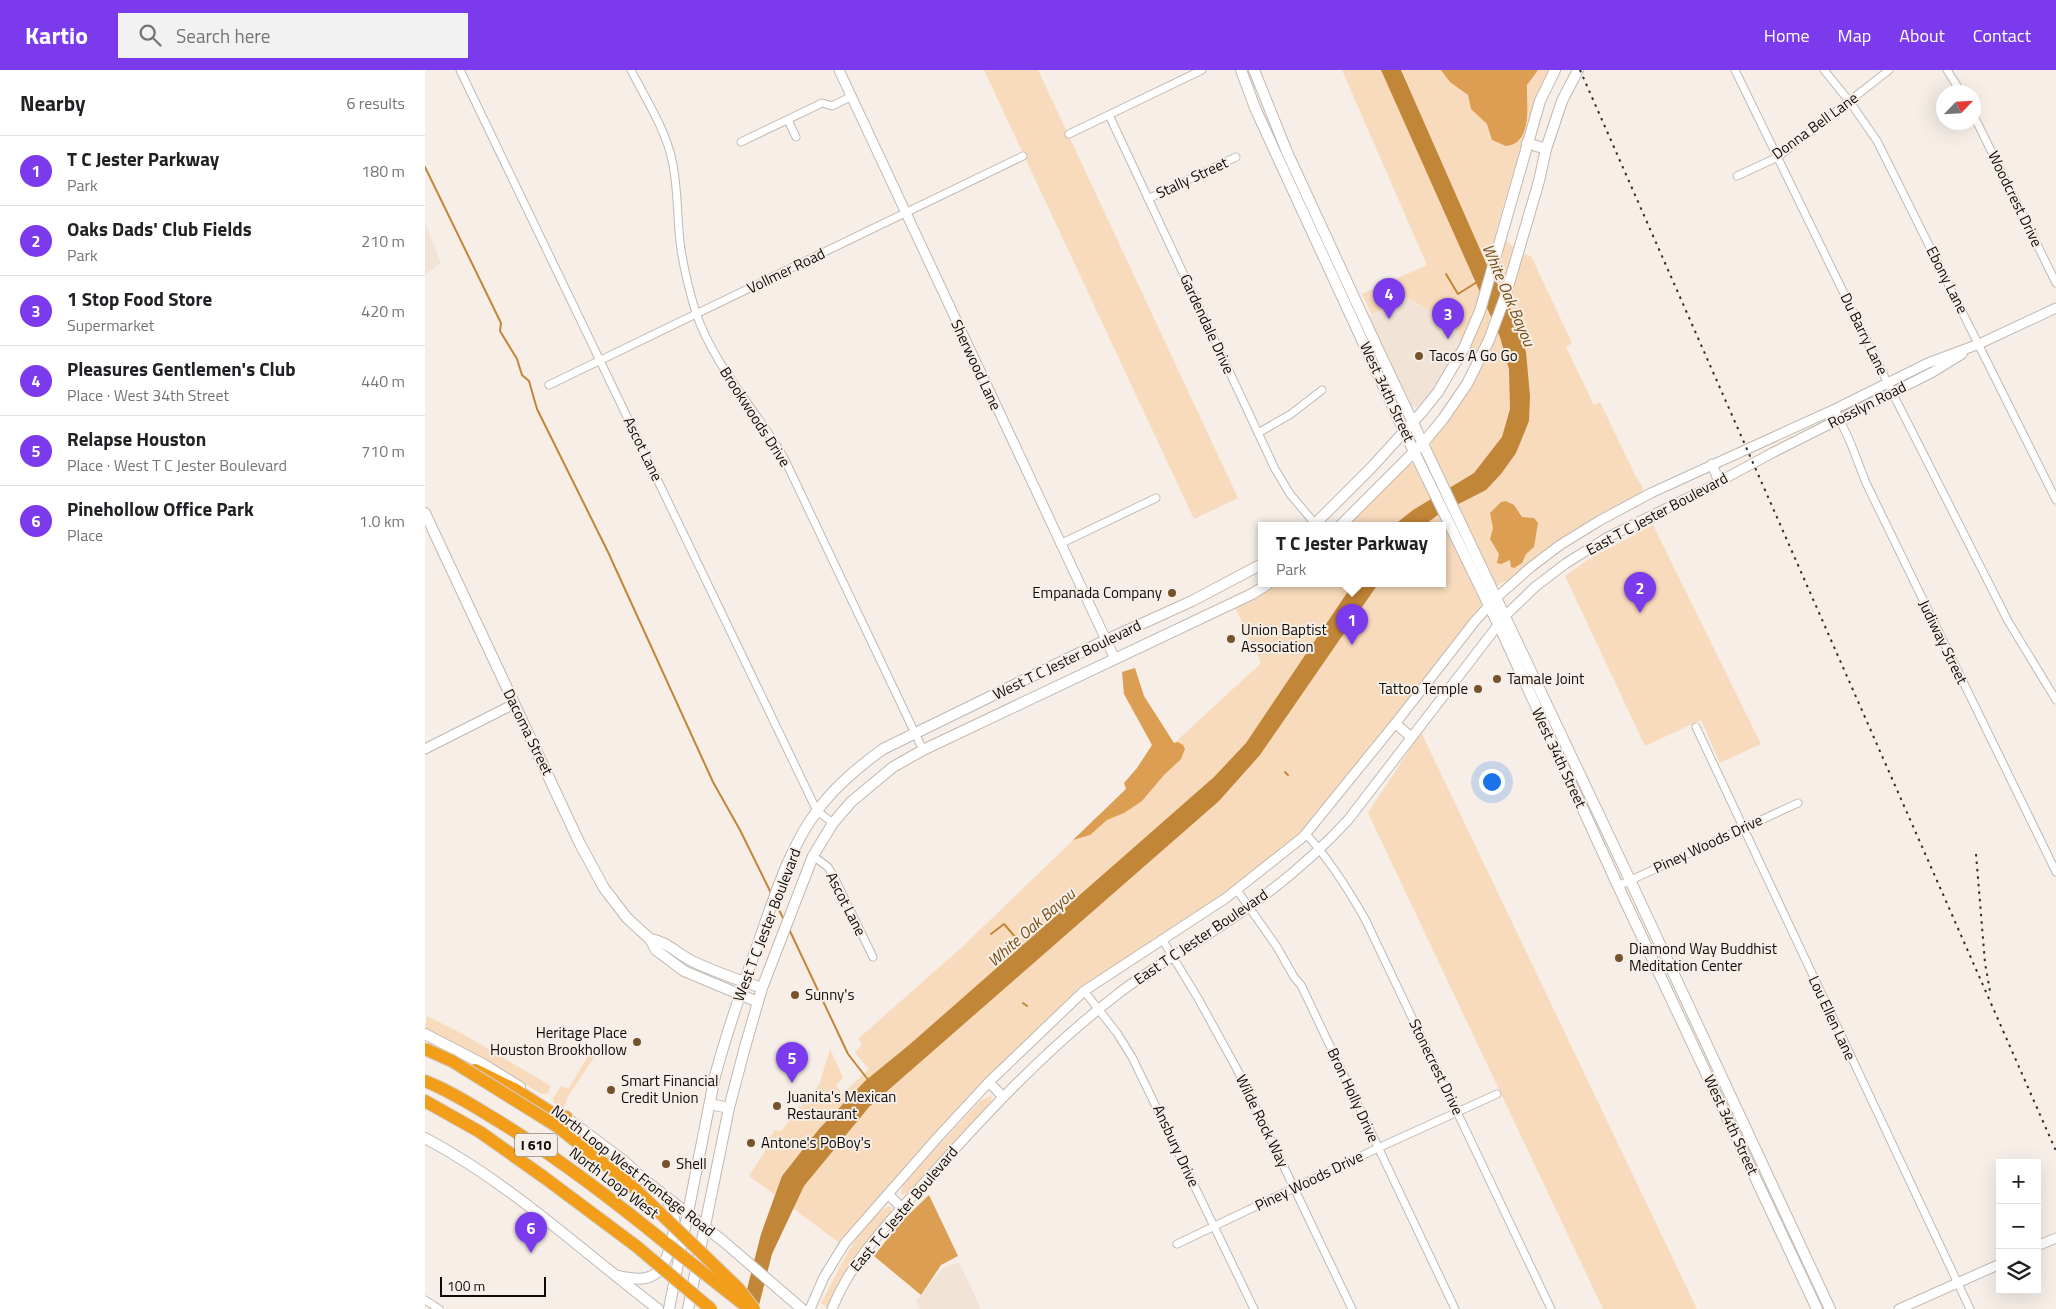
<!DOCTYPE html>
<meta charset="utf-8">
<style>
body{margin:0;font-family:"Titillium Web",sans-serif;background:#f2f2f2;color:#202124}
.controls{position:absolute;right:15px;bottom:15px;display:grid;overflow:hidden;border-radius:0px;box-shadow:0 5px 20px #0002}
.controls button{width:45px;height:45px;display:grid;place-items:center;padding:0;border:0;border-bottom:1px solid #e0e0e0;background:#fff;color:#202124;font:25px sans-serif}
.compass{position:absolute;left:1511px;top:15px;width:45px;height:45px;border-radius:50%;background:#fff;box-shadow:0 5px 20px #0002;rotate:65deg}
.scale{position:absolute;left:15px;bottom:12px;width:106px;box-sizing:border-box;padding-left:5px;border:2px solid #0e0c09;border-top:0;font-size:14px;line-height:18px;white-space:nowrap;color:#0e0c09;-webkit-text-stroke:4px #f6eee7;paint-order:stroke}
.you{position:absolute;left:1066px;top:711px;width:18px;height:18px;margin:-12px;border:4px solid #fff;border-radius:50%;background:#1a73e8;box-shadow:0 0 0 8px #1a73e833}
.badge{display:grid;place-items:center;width:32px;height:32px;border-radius:50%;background:#7c3aed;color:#fff;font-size:16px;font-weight:700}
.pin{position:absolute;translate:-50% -41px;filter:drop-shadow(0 1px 2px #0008)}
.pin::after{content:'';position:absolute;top:26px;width:18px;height:15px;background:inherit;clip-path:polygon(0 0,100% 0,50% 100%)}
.popup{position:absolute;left:833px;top:452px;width:188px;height:65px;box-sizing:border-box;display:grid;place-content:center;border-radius:0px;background:#fff;filter:drop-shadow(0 1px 4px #0005);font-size:16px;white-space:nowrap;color:#757577}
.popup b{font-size:19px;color:#202124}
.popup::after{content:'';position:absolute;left:50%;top:100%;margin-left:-10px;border:10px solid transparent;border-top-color:#fff}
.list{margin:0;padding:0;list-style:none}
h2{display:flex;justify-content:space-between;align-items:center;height:65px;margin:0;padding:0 20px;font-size:21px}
h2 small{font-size:16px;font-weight:400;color:#757577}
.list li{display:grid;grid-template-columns:32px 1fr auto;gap:15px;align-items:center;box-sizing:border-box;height:70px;padding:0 20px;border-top:1px solid #e0e0e0}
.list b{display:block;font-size:19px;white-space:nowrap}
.list p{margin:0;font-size:16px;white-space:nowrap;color:#757577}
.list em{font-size:16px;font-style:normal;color:#757577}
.icon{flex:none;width:28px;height:28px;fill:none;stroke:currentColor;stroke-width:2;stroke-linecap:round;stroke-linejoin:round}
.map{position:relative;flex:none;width:1631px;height:1239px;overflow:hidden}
header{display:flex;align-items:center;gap:30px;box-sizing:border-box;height:70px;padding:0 25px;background:#7c3aed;color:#fff}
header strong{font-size:24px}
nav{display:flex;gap:28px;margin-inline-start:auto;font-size:18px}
.search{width:350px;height:45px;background:#f2f2f2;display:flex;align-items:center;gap:12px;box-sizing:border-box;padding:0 18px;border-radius:0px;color:#757577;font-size:19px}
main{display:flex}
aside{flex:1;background:#fff}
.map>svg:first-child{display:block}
.built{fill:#f1e4d6}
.green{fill:#f8dbbc}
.forest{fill:#dc9e52}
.water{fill:#c28638}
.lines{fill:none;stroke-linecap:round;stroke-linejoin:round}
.stream{stroke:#c28638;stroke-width:2}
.minor-casing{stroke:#c0b9b2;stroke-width:9}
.tertiary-casing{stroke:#c0b9b2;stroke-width:11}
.secondary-casing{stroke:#c0b9b2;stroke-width:12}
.motorway-casing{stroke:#cfcece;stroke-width:14}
.minor{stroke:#fff;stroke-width:7}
.tertiary{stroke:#fff;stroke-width:9}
.secondary{stroke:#fff;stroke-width:10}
.motorway{stroke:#f39e1b;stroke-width:12}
.rail{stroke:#302e2a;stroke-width:2;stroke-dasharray:2.5 5;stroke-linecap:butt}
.motorway-bridge-casing{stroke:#cfcece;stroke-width:14;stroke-linecap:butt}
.motorway-bridge{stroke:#f39e1b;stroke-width:12}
.poi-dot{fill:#75532b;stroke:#f6eee7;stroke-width:2}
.labels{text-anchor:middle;stroke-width:4;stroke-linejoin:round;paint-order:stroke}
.shield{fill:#f6eee7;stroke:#54504c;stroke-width:1}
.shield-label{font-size:14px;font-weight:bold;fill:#0e0c09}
.street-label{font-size:15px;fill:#0e0c09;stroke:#f6eee7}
.poi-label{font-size:15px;fill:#0e0c09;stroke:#f6eee7;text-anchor:start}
.water-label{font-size:16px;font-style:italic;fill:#754c12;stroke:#f6eee7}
</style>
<header>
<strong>Kartio</strong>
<div class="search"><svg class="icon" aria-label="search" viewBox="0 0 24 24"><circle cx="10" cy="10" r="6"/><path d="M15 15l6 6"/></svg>Search here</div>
<nav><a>Home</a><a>Map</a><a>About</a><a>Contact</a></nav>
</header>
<main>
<aside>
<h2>Nearby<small>6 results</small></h2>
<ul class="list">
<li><span class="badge">1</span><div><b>T C Jester Parkway</b><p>Park</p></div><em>180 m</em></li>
<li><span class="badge">2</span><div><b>Oaks Dads' Club Fields</b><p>Park</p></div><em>210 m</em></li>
<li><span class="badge">3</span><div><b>1 Stop Food Store</b><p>Supermarket</p></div><em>420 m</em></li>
<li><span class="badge">4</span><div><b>Pleasures Gentlemen's Club</b><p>Place · West 34th Street</p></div><em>440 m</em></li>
<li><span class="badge">5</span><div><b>Relapse Houston</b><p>Place · West T C Jester Boulevard</p></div><em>710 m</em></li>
<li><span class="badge">6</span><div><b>Pinehollow Office Park</b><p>Place</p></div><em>1.0 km</em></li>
</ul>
</aside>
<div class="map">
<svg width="1631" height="1239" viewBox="0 0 1631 1239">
<rect width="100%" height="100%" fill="#f6eee7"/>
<g class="built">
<path d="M0,153L16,193L0,205Z"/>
<path d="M981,228L1029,255L1037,274L1015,312L997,337L994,338L987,336L944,247Z"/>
<path d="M534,1192L556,1239H495L491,1231L518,1198Z"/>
</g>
<g class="green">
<path d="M559,0H613L813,428L769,449Z"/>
<path d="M917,0H1125L1105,46L1071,161L1097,185L1099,184L1106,186L1147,273L1141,277L1169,335L1175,332L1211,407C1215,413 1221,418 1216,425L1156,456L1116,484L1084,510L1076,513L1056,531V537L885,755L831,802L648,930L416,1174L324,1106L340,1081L345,1066L348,1064L349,1060L356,1061L394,1015L405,979L417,1005L418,1008L411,1015L417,1024L444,999L430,983L437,974L433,969L537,877L744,678L836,593L810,537L852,514H1017V456H922L982,395L985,394L991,395L1006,377V371L1051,306L1029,255L981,227L947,245L937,224L1002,195Z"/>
<path d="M1228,455L1336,674L1295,693L1276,650L1220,676L1140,506L1164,489Z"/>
<path d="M996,662L1272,1239H1178L943,743Z"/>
<path d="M2,946L38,964L126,1016L122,1024H116L67,994L3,960L0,958Z"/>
<path d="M165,983L170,986L142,1028L141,1034L138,1037L129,1033L128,1028L136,1016L143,1019Z"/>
<path d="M567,1025L566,1033L486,1121L477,1125L476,1123L478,1115L487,1104L555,1031Z"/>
<path d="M462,1137H467L464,1149L422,1200L403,1238L396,1233C413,1203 432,1155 462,1137Z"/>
</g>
<g class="forest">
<path d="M1016,0H1113L1102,15C1101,32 1109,73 1081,76L1067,70L1062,54L1046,39L1043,25L1025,12Z"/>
<path d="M1081,431L1089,435L1097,447L1109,448L1113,453L1109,477L1101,484L1097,493L1089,498L1086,497L1085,490L1076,494L1072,493L1074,484L1065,469L1068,458L1065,443L1076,432Z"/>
<path d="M710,598L719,626L749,673L753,672L758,675L760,679L756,689L739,705L717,731L699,743L682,750L665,765L648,770L701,719L699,713L712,698L727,675L699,624L697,602Z"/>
<path d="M504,1125L533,1186L516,1195L496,1225L449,1186L475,1153Z"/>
</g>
<g class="water">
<path d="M956,0H976L1061,193L1089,245L1101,282L1105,326L1104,351L1091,383L1076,404L1061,420L1014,444L998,456H968L988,440L1049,403L1077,367L1085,339L1084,299L1075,267Z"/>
<path d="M928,514H953L835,685L794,731L444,1037L379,1116L347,1184L333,1239H317L336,1164L357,1106L394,1059L440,1011L484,975L789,707L821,673Z"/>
</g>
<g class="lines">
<g class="stream">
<path d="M0,97L76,253L75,261L92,289L97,305L104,311L112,339L183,482L288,712L315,760L346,823"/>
<path d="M1021,204L1033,224L1052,212"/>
<path d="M860,702L863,705"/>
<path d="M351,834L359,850"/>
<path d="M364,859L423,984L444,1011"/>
<path d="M566,864L579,854L598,876"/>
<path d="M598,933L602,936"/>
</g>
<defs>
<g id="minor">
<path d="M35,0L392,741L408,753"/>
<path d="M206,0C220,28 240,58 247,90C253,117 252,145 255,172C258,196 264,220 271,243C290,298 331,339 359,388L498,680"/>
<path d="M1310,0L1467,322L1583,551L1631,630"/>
<path d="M1399,0L1425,32L1452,71L1631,430"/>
<path d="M1522,0L1536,22"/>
<path d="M1548,44L1631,213"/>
<path d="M684,45L850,399L865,424L892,456"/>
<path d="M363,50L371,67"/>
<path d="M644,64L777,0"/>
<path d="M316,72L397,33L407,36L427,26"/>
<path d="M1312,106L1353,87L1464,0"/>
<path d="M723,129L811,87"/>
<path d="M124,315L598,86"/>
<path d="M1410,339L1426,374L1441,413L1631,802"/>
<path d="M833,363L866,344L897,320"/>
<path d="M635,474L731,428"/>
<path d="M1271,657L1545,1239"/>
<path d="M881,764C905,790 923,819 940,849L1126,1239"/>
<path d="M388,786L403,797L409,807L448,887"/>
<path d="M1193,816L1373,733"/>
<path d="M812,820L852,877L869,907L876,915L1030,1239"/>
<path d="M737,869L774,930L814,1003L927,1239"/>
<path d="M659,921L692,963L707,987L829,1239"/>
<path d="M752,1174L953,1078L1072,1024"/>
<path d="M0,1230L14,1239"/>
</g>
<g id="tertiary">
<path d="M414,0L690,589"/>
<path d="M1287,394L1294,412"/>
<path d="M971,654L986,667"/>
<path d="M0,679L89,634"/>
<path d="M564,1012L578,1027"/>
<path d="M463,1124L477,1138"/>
<path d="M1612,1176L1631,1168"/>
<path d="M385,1239L399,1207L420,1173L513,1067L564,1012L659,921L801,828L878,767L973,650L1050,551L1071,528L1106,497L1135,475L1174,451L1226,423L1410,339L1503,293L1554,274L1631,238"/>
<path d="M407,1239C427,1189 465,1151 500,1112C559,1046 619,981 689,927C725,898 767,876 805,850C848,821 888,788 923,750L1080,546L1110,517L1140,494L1183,467L1275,422L1347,383L1508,302L1537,284"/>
<path d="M1474,1239L1575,1194"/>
</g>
<g id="secondary">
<path d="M816,0L830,38L852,86L979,361L1077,562L1193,816L1392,1239"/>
<path d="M829,0L862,82L952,277L1205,810L1405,1239"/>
<path d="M1102,73L1121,79"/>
<path d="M0,443L155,774L179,818L202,848L225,869L231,880L259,901L333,932"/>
<path d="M888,456L946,398L997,342L1013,322L1039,278L1055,241L1115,31L1130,0"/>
<path d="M915,456L998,373L1018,349L1042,314L1064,270L1080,227L1114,111L1121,79L1137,31L1153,0"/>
<path d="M225,869C243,872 251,883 267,891C290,902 313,910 337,918"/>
<path d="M0,964L58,994L95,1017"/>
<path d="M285,1034L304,1038"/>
<path d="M135,1043L199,1091L217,1108L298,1171L377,1239"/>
<path d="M0,1068C85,1113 157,1181 233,1239"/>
<path d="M192,1206C205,1208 219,1212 230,1204C243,1196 251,1160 249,1146C248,1141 245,1136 243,1132"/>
<path d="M244,1239L290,1006C303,958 319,912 336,865C351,822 365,777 392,741C410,716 433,697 458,679L681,570L767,531L837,494"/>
<path d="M263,1239L304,1038L320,977L337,918L388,786L408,753L426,732L468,697L498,680L827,524L843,514"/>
</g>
<g id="motorway">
<path d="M50,1000L91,1020L130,1045L141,1047"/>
<path d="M0,1011C25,1021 47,1035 70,1049C131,1086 187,1129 242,1174"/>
<path d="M0,1031L55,1062L120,1108L211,1176"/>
</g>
</defs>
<use href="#minor" class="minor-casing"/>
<use href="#tertiary" class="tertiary-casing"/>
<use href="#secondary" class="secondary-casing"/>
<use href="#motorway" class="motorway-casing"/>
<use href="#minor" class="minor"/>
<use href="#tertiary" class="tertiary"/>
<use href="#secondary" class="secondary"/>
<use href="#motorway" class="motorway"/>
<g class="rail">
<path d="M1155,0L1631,1081"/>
<path d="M1551,784L1560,893L1565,921"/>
</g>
<defs>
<g id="motorway-bridge">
<path d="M0,979L27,991L133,1057L207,1116L313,1218L329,1239"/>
<path d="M242,1174L322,1237"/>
<path d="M211,1176L286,1239"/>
</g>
</defs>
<use href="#motorway-bridge" class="motorway-bridge-casing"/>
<use href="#motorway-bridge" class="motorway-bridge"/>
</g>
<g class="poi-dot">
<circle cx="994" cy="286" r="5"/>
<circle cx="747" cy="523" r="5"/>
<circle cx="806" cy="569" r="5"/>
<circle cx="1072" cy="609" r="5"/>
<circle cx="1053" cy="619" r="5"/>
<circle cx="1194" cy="888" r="5"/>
<circle cx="370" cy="925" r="5"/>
<circle cx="212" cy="972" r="5"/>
<circle cx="186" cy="1020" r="5"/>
<circle cx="352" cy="1036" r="5"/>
<circle cx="326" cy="1073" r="5"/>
<circle cx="241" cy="1094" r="5"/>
</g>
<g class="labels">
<rect class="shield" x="90" y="1063.5" width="42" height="23" rx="4"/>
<g class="shield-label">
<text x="111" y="1080">I 610</text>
</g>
<g class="street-label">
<text transform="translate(1390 56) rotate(-36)" y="5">Donna Bell Lane</text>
<text transform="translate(767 108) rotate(-25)" y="5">Stally Street</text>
<text transform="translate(1590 129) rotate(64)" y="5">Woodcrest Drive</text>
<text transform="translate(361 201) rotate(-26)" y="5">Vollmer Road</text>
<text transform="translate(1522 210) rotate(63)" y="5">Ebony Lane</text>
<text transform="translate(782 254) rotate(65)" y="5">Gardendale Drive</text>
<text transform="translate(1439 264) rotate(64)" y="5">Du Barry Lane</text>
<text transform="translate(551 295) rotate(65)" y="5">Sherwood Lane</text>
<text transform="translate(962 322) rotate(65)" y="5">West 34th Street</text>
<text transform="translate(1442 335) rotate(-27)" y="5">Rosslyn Road</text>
<text transform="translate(330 347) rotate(57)" y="5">Brookwoods Drive</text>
<text transform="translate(218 379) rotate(64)" y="5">Ascot Lane</text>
<text transform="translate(1232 444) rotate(-28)" y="5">East T C Jester Boulevard</text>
<text transform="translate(1518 572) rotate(64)" y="5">Judiway Street</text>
<text transform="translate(642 590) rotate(-26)" y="5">West T C Jester Boulevard</text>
<text transform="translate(103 662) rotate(64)" y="5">Dacoma Street</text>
<text transform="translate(1134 688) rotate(65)" y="5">West 34th Street</text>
<text transform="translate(1283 774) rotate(-25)" y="5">Piney Woods Drive</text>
<text transform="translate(421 834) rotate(63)" y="5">Ascot Lane</text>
<text transform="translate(342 855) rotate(-69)" y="5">West T C Jester Boulevard</text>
<text transform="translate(776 867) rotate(-34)" y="5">East T C Jester Boulevard</text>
<text transform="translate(1407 948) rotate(65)" y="5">Lou Ellen Lane</text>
<text transform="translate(1011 997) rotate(64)" y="5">Stonecrest Drive</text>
<text transform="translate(928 1025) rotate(65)" y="5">Bron Holly Drive</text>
<text transform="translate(837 1051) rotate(64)" y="5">Wilde Rock Way</text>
<text transform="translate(1306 1055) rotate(65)" y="5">West 34th Street</text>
<text transform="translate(751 1076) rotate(65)" y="5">Ansbury Drive</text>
<text transform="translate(208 1101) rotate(38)" y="5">North Loop West Frontage Road</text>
<text transform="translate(884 1111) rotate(-26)" y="5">Piney Woods Drive</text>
<text transform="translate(189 1113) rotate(37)" y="5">North Loop West</text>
<text transform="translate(479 1139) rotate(-50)" y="5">East T C Jester Boulevard</text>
</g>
<g class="poi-label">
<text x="1004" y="291">Tacos A Go Go</text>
<text x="737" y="528" text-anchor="end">Empanada Company</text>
<text x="816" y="565">Union Baptist<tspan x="816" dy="17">Association</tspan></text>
<text x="1082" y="614">Tamale Joint</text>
<text x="1043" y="624" text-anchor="end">Tattoo Temple</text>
<text x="1204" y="884">Diamond Way Buddhist<tspan x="1204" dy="17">Meditation Center</tspan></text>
<text x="380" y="930">Sunny's</text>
<text x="202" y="968" text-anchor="end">Heritage Place<tspan x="202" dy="17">Houston Brookhollow</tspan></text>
<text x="196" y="1016">Smart Financial<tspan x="196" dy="17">Credit Union</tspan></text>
<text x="362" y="1032">Juanita's Mexican<tspan x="362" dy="17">Restaurant</tspan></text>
<text x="336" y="1078">Antone's PoBoy's</text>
<text x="251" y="1099">Shell</text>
</g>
<g class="water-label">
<text transform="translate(1084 225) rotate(67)" y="6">White Oak Bayou</text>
<text transform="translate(606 857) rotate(-41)" y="6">White Oak Bayou</text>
</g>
</g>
</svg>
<div class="controls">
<button>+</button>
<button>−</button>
<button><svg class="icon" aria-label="layers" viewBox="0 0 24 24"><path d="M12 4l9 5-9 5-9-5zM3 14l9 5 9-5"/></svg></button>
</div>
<svg class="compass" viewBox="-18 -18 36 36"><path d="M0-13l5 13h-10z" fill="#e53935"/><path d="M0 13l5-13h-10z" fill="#757577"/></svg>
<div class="scale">100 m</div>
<div class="you"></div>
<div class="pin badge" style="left:927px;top:575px">1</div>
<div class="popup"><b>T C Jester Parkway</b>Park</div>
<div class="pin badge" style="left:1215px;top:543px">2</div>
<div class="pin badge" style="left:1023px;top:269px">3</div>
<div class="pin badge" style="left:964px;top:249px">4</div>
<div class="pin badge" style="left:367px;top:1013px">5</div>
<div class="pin badge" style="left:106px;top:1183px">6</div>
</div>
</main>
